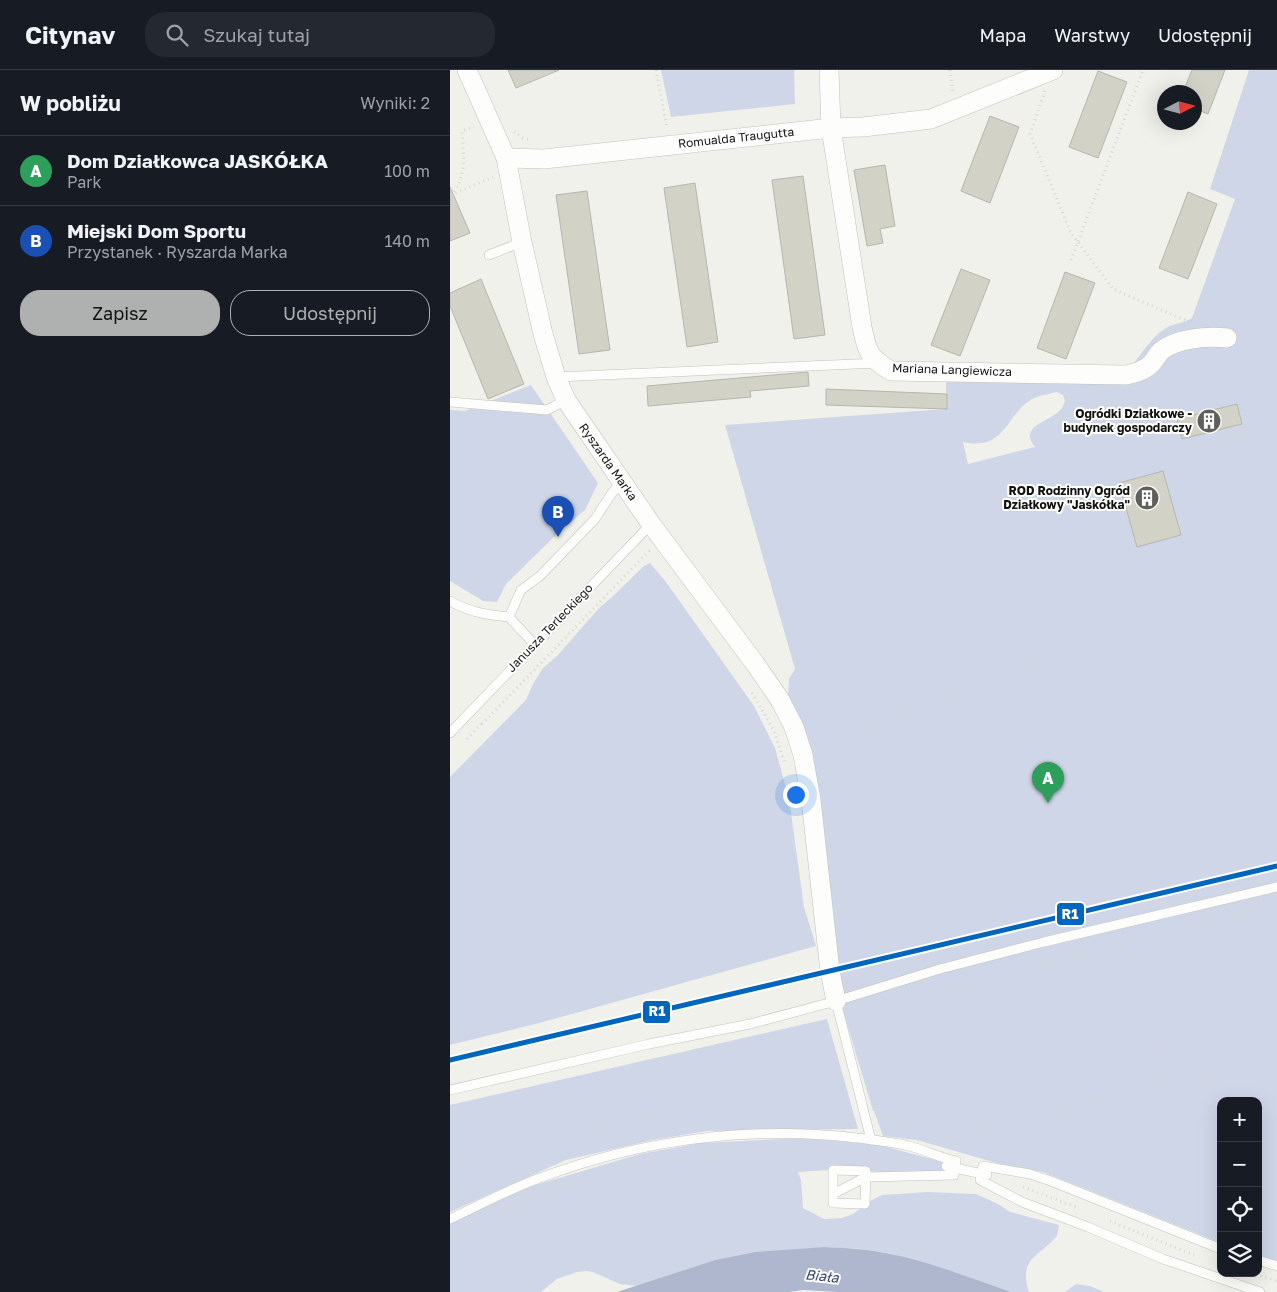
<!DOCTYPE html>
<html lang="pl">
<meta charset="utf-8">
<style>
body{margin:0;font-family:"Golos Text",sans-serif;background:#242831;color:#f1f3f6}
.controls{position:absolute;right:15px;bottom:15px;display:grid;overflow:hidden;border-radius:10px;box-shadow:0 5px 20px #0002}
.controls button{width:45px;height:45px;display:grid;place-items:center;padding:0;border:0;border-bottom:1px solid #363941;background:#171b24;color:#f1f3f6;font:25px sans-serif}
.compass{position:absolute;left:707px;top:15px;width:45px;height:45px;border-radius:50%;background:#171b24;box-shadow:0 5px 20px #0002;rotate:84deg}
.you{position:absolute;left:345px;top:724px;width:18px;height:18px;margin:-12px;border:4px solid #fff;border-radius:50%;background:#1a73e8;box-shadow:0 0 0 8px #1a73e833}
.badge{display:grid;place-items:center;width:32px;height:32px;border-radius:50%;background:#afb0b0;color:#fff;font-size:16px;font-weight:700}
.pin{position:absolute;translate:-50% -41px;filter:drop-shadow(0 1px 2px #0008)}
.pin::after{content:'';position:absolute;top:26px;width:18px;height:15px;background:inherit;clip-path:polygon(0 0,100% 0,50% 100%)}
.list{margin:0;padding:0;list-style:none}
h2{display:flex;justify-content:space-between;align-items:center;height:65px;margin:0;padding:0 20px;font-size:21px}
h2 small{font-size:16px;font-weight:400;color:#9ea1a6}
.list li{display:grid;grid-template-columns:32px 1fr auto;gap:15px;align-items:center;box-sizing:border-box;height:70px;padding:0 20px;border-top:1px solid #363941}
.list b{display:block;font-size:19px;white-space:nowrap}
.list p{margin:0;font-size:16px;white-space:nowrap;color:#9ea1a6}
.list em{font-size:16px;font-style:normal;color:#9ea1a6}
.actions{display:flex;gap:10px;padding:15px 20px}
.actions a{flex:1;padding:11px 0;border:1px solid #afb0b0;border-radius:20px;text-align:center;font-size:18px;color:#afb0b0}
.actions .main{background:#afb0b0;color:#111}
.icon{flex:none;width:28px;height:28px;fill:none;stroke:currentColor;stroke-width:2;stroke-linecap:round;stroke-linejoin:round}
.map{position:relative;flex:none;width:827px;height:1222px;overflow:hidden}
header{display:flex;align-items:center;gap:30px;box-sizing:border-box;height:70px;padding:0 25px;background:#171b24;border-bottom:1px solid #363941}
header strong{font-size:24px}
nav{display:flex;gap:28px;margin-inline-start:auto;font-size:18px}
.search{width:350px;height:45px;background:#242831;display:flex;align-items:center;gap:12px;box-sizing:border-box;padding:0 18px;border-radius:20px;color:#9ea1a6;font-size:19px}
main{display:flex}
aside{flex:1;background:#171b24}
.map>svg:first-child{display:block}
.green{fill:#cfd6e7;fill-rule:evenodd}
.water{fill:#afb7cf}
.building{fill:#d2d2c7;stroke:#b6b6b1}
.lines{fill:none;stroke-linecap:round;stroke-linejoin:round}
.lane-casing{stroke:#c2c2bd;stroke-width:10}
.street-casing{stroke:#c2c2bd;stroke-width:20}
.path{stroke:#d5d5d3;stroke-width:3;stroke-dasharray:1 4;stroke-linecap:butt}
.lane{stroke:#fdfdfc;stroke-width:9}
.street{stroke:#fdfdfc;stroke-width:19}
.rail-1-casing{stroke:#fff;stroke-width:9}
.rail-1{stroke:#0065bd;stroke-width:5}
.labels{text-anchor:middle;stroke-width:4;stroke-linejoin:round;paint-order:stroke}
.street-label{font-size:12px;fill:#11110e;stroke:#fff}
.poi-label{font-size:12px;font-weight:bold;fill:#11110e;stroke:#fff;text-anchor:end}
.water-label{font-size:14px;font-style:italic;fill:#374475;stroke:#fff}
.line-badge{stroke:#fff;stroke-width:2}
.badge-label{font-size:14px;text-anchor:middle;font-weight:bold;fill:#fff}
</style>
<header>
<strong>Citynav</strong>
<div class="search"><svg class="icon" aria-label="search" viewBox="0 0 24 24"><circle cx="10" cy="10" r="6"/><path d="M15 15l6 6"/></svg>Szukaj tutaj</div>
<nav><a>Mapa</a><a>Warstwy</a><a>Udostępnij</a></nav>
</header>
<main>
<aside>
<h2>W pobliżu<small>Wyniki: 2</small></h2>
<ul class="list">
<li><span class="badge" style="background:#2e9e5b">A</span><div><b>Dom Działkowca JASKÓŁKA</b><p>Park</p></div><em>100 m</em></li>
<li><span class="badge" style="background:#1a4fb4">B</span><div><b>Miejski Dom Sportu</b><p>Przystanek · Ryszarda Marka</p></div><em>140 m</em></li>
</ul>
<div class="actions"><a class="main">Zapisz</a><a>Udostępnij</a></div>
</aside>
<div class="map">
<svg width="827" height="1222" viewBox="0 0 827 1222">
<rect width="100%" height="100%" fill="#f1f1eb"/>
<g class="green">
<path d="M211,0H344L345,34L221,47Z"/>
<path d="M799,0H827V1191L808,1186V1031H771V1173L593,1102L550,1094L467,1070L433,1066L424,1041H423L392,937L395,936L393,915L387,904L391,903V895L386,896L338,626L339,609L345,599L275,355L496,339V302L681,296C692,284 701,267 716,258C723,253 733,254 742,248L785,129L760,119ZM607,322L613,325L615,331C615,332 612,338 612,338C602,352 567,355 585,377L518,394L513,372C557,382 556,342 584,328C591,325 600,324 607,322Z"/>
<path d="M81,315L148,413L135,440L107,464L56,514L47,532L33,531L0,511V340L15,341Z"/>
<path d="M200,493L216,512L304,636L325,678L339,729L354,837L366,876L93,952L0,975V707L76,630L83,614L93,598L107,586L149,538L163,526L194,496Z"/>
<path d="M377,949L408,1059L257,1061L203,1070L116,1090L0,1142V1035Z"/>
<path d="M356,1068L429,1075L500,1094L499,1101L433,1102L380,1100L348,1102L351,1110L353,1138L374,1149L392,1148L403,1144L420,1131L432,1125L478,1122L526,1124L548,1134L560,1142L609,1155L607,1166C589,1187 568,1188 579,1222H561L507,1203L438,1183L412,1179L375,1177L265,1190L187,1216L170,1214L143,1202L136,1201L127,1202L107,1209L91,1222H0V1154L72,1119L190,1084L251,1073Z"/>
<path d="M626,1214L640,1216L654,1222H615Z"/>
</g>
<path class="water" d="M375,1177C396,1178 416,1179 436,1183C478,1191 521,1208 561,1222H388L353,1220L339,1222H167L265,1190L306,1182Z"/>
<g class="building">
<path d="M58,0H109L66,18Z"/>
<path d="M742,0H775L758,44L744,38V22H733Z"/>
<path d="M648,1L677,12L648,88L619,77Z"/>
<path d="M540,46L569,57L540,133L511,121Z"/>
<path d="M435,95L445,156L430,159L433,173L417,176L404,100Z"/>
<path d="M353,106L375,265L344,269L322,110Z"/>
<path d="M245,113L268,272L237,277L214,118Z"/>
<path d="M0,117L20,163L0,171Z"/>
<path d="M137,121L160,280L129,284L106,125Z"/>
<path d="M738,122L767,134L738,209L709,198Z"/>
<path d="M511,199L540,210L510,286L481,275Z"/>
<path d="M615,202L645,213L616,289L587,278Z"/>
<path d="M31,209L74,314L38,329L0,236V223Z"/>
<path d="M358,302L359,316L300,321L301,327L198,336L197,316Z"/>
<path d="M376,319L497,324V339L376,335Z"/>
<path d="M787,334L792,354L732,369L727,349Z"/>
<path d="M713,401L731,465L687,477L669,413Z"/>
</g>
<g class="lines">
<defs>
<g id="lane">
<path d="M39,185L72,172"/>
<path d="M106,307L428,293"/>
<path d="M0,332L97,340L116,330"/>
<path d="M0,531C19,542 37,545 59,547L85,575"/>
<path d="M59,547L71,520L90,506L145,449L162,423L172,411"/>
<path d="M0,663L201,454"/>
<path d="M386,931L421,1070"/>
<path d="M0,1020L199,974L300,954L386,931L490,899L594,872L827,817"/>
<path d="M496,1096L537,1105"/>
<path d="M383,1100L416,1101L415,1134L383,1133Z"/>
<path d="M0,1149C30,1135 59,1119 90,1108C190,1070 301,1055 407,1068C424,1070 442,1072 459,1076C475,1080 490,1088 506,1091L504,1105L416,1107L387,1122"/>
<path d="M771,1179L601,1111L580,1104L533,1096L530,1110L572,1132L638,1157L713,1189L810,1222"/>
<path d="M808,1190L827,1196"/>
</g>
<g id="street">
<path d="M17,0L56,88L72,172L93,264L106,307L116,330L201,454L306,595L330,630L344,657L353,685L361,730L380,901L386,931"/>
<path d="M379,0L381,58L412,257C417,282 419,288 441,301L676,305C685,303 694,301 701,294C705,290 707,285 711,281C727,268 757,266 777,268"/>
<path d="M56,88L94,89L381,58L413,57L481,49L603,0"/>
</g>
</defs>
<use href="#lane" class="lane-casing"/>
<use href="#street" class="street-casing"/>
<g class="path">
<path d="M206,0L217,58"/>
<path d="M500,0L503,22"/>
<path d="M595,21L580,64L621,163L663,219L739,252"/>
<path d="M64,62L73,68L81,70"/>
<path d="M0,125C3,122 6,119 8,115C16,101 13,77 12,61L24,57"/>
<path d="M1,125L43,107"/>
<path d="M621,190L693,0"/>
<path d="M791,272C811,278 818,293 827,310"/>
<path d="M688,393L809,360L825,349L827,344"/>
<path d="M302,623L323,659L335,693"/>
<path d="M32,654L200,480"/>
<path d="M17,669L32,653"/>
<path d="M368,679L827,503"/>
<path d="M781,853L815,987"/>
<path d="M679,879L717,1012"/>
<path d="M573,907L610,1040"/>
<path d="M447,926L461,928L470,927L827,834"/>
<path d="M755,1002L771,1067"/>
<path d="M651,1029L675,1128"/>
<path d="M427,1047L436,1046L489,1064L504,1067L827,984"/>
<path d="M0,1094L392,1004"/>
<path d="M573,1117L626,1137"/>
<path d="M660,1151L744,1185"/>
<path d="M0,1166L60,1137L112,1117L198,1094L262,1084L344,1080L403,1083L463,1092"/>
<path d="M801,1203L827,1211"/>
</g>
<use href="#lane" class="lane"/>
<use href="#street" class="street"/>
<defs>
<path id="rail-1" d="M0,990L827,796"/>
</defs>
<use href="#rail-1" class="rail-1-casing"/>
<use href="#rail-1" class="rail-1"/>
</g>
<defs>
<symbol id="building-disc" viewBox="-11 -11 22 22"><circle r="9.5" fill="#5f5f5b" stroke="#fff"/><path d="M-4-6H4V6H1V3H-1V6H-4ZM-2.5-4.3h1.7v1.8h-1.7ZM.8-4.3h1.7v1.8H.8ZM-2.5-1h1.7V.8h-1.7ZM.8-1h1.7V.8H.8Z" fill="#fff"/></symbol>
</defs>
<g fill-rule="evenodd">
<use href="#building-disc" x="745" y="337" width="28" height="28"/>
<use href="#building-disc" x="683" y="414" width="28" height="28"/>
</g>
<g class="labels">
<g class="street-label">
<text transform="translate(286 68) rotate(-6)" y="4">Romualda Traugutta</text>
<text transform="translate(502 300) rotate(2)" y="4">Mariana Langiewicza</text>
<text transform="translate(158 392) rotate(55)" y="4">Ryszarda Marka</text>
<text transform="translate(100 558) rotate(-46)" y="4">Janusza Terleckiego</text>
</g>
<g class="poi-label">
<text x="742" y="348">Ogródki Działkowe -<tspan x="742" dy="14">budynek gospodarczy</tspan></text>
<text x="680" y="425">ROD Rodzinny Ogród<tspan x="680" dy="14">Działkowy "Jaskółka"</tspan></text>
</g>
<g class="water-label">
<text transform="translate(372 1206) rotate(6)" y="5">Biała</text>
</g>
</g>
<g class="line-badge">
<rect x="606" y="832" width="29" height="24" rx="5" fill="#0065bd"/>
<rect x="192" y="930" width="29" height="24" rx="5" fill="#0065bd"/>
</g>
<g class="badge-label">
<text x="620" y="849">R1</text>
<text x="207" y="946">R1</text>
</g>
</svg>
<div class="controls">
<button>+</button>
<button>−</button>
<button><svg class="icon" aria-label="locate" viewBox="0 0 24 24"><circle cx="12" cy="12" r="6"/><path d="M12 2v4M12 18v4M2 12h4M18 12h4"/></svg></button>
<button><svg class="icon" aria-label="layers" viewBox="0 0 24 24"><path d="M12 4l9 5-9 5-9-5zM3 14l9 5 9-5"/></svg></button>
</div>
<svg class="compass" viewBox="-18 -18 36 36"><path d="M0-13l5 13h-10z" fill="#e53935"/><path d="M0 13l5-13h-10z" fill="#9ea1a6"/></svg>
<div class="you"></div>
<div class="pin badge" style="left:598px;top:733px;background:#2e9e5b">A</div>
<div class="pin badge" style="left:108px;top:467px;background:#1a4fb4">B</div>
</div>
</main>
